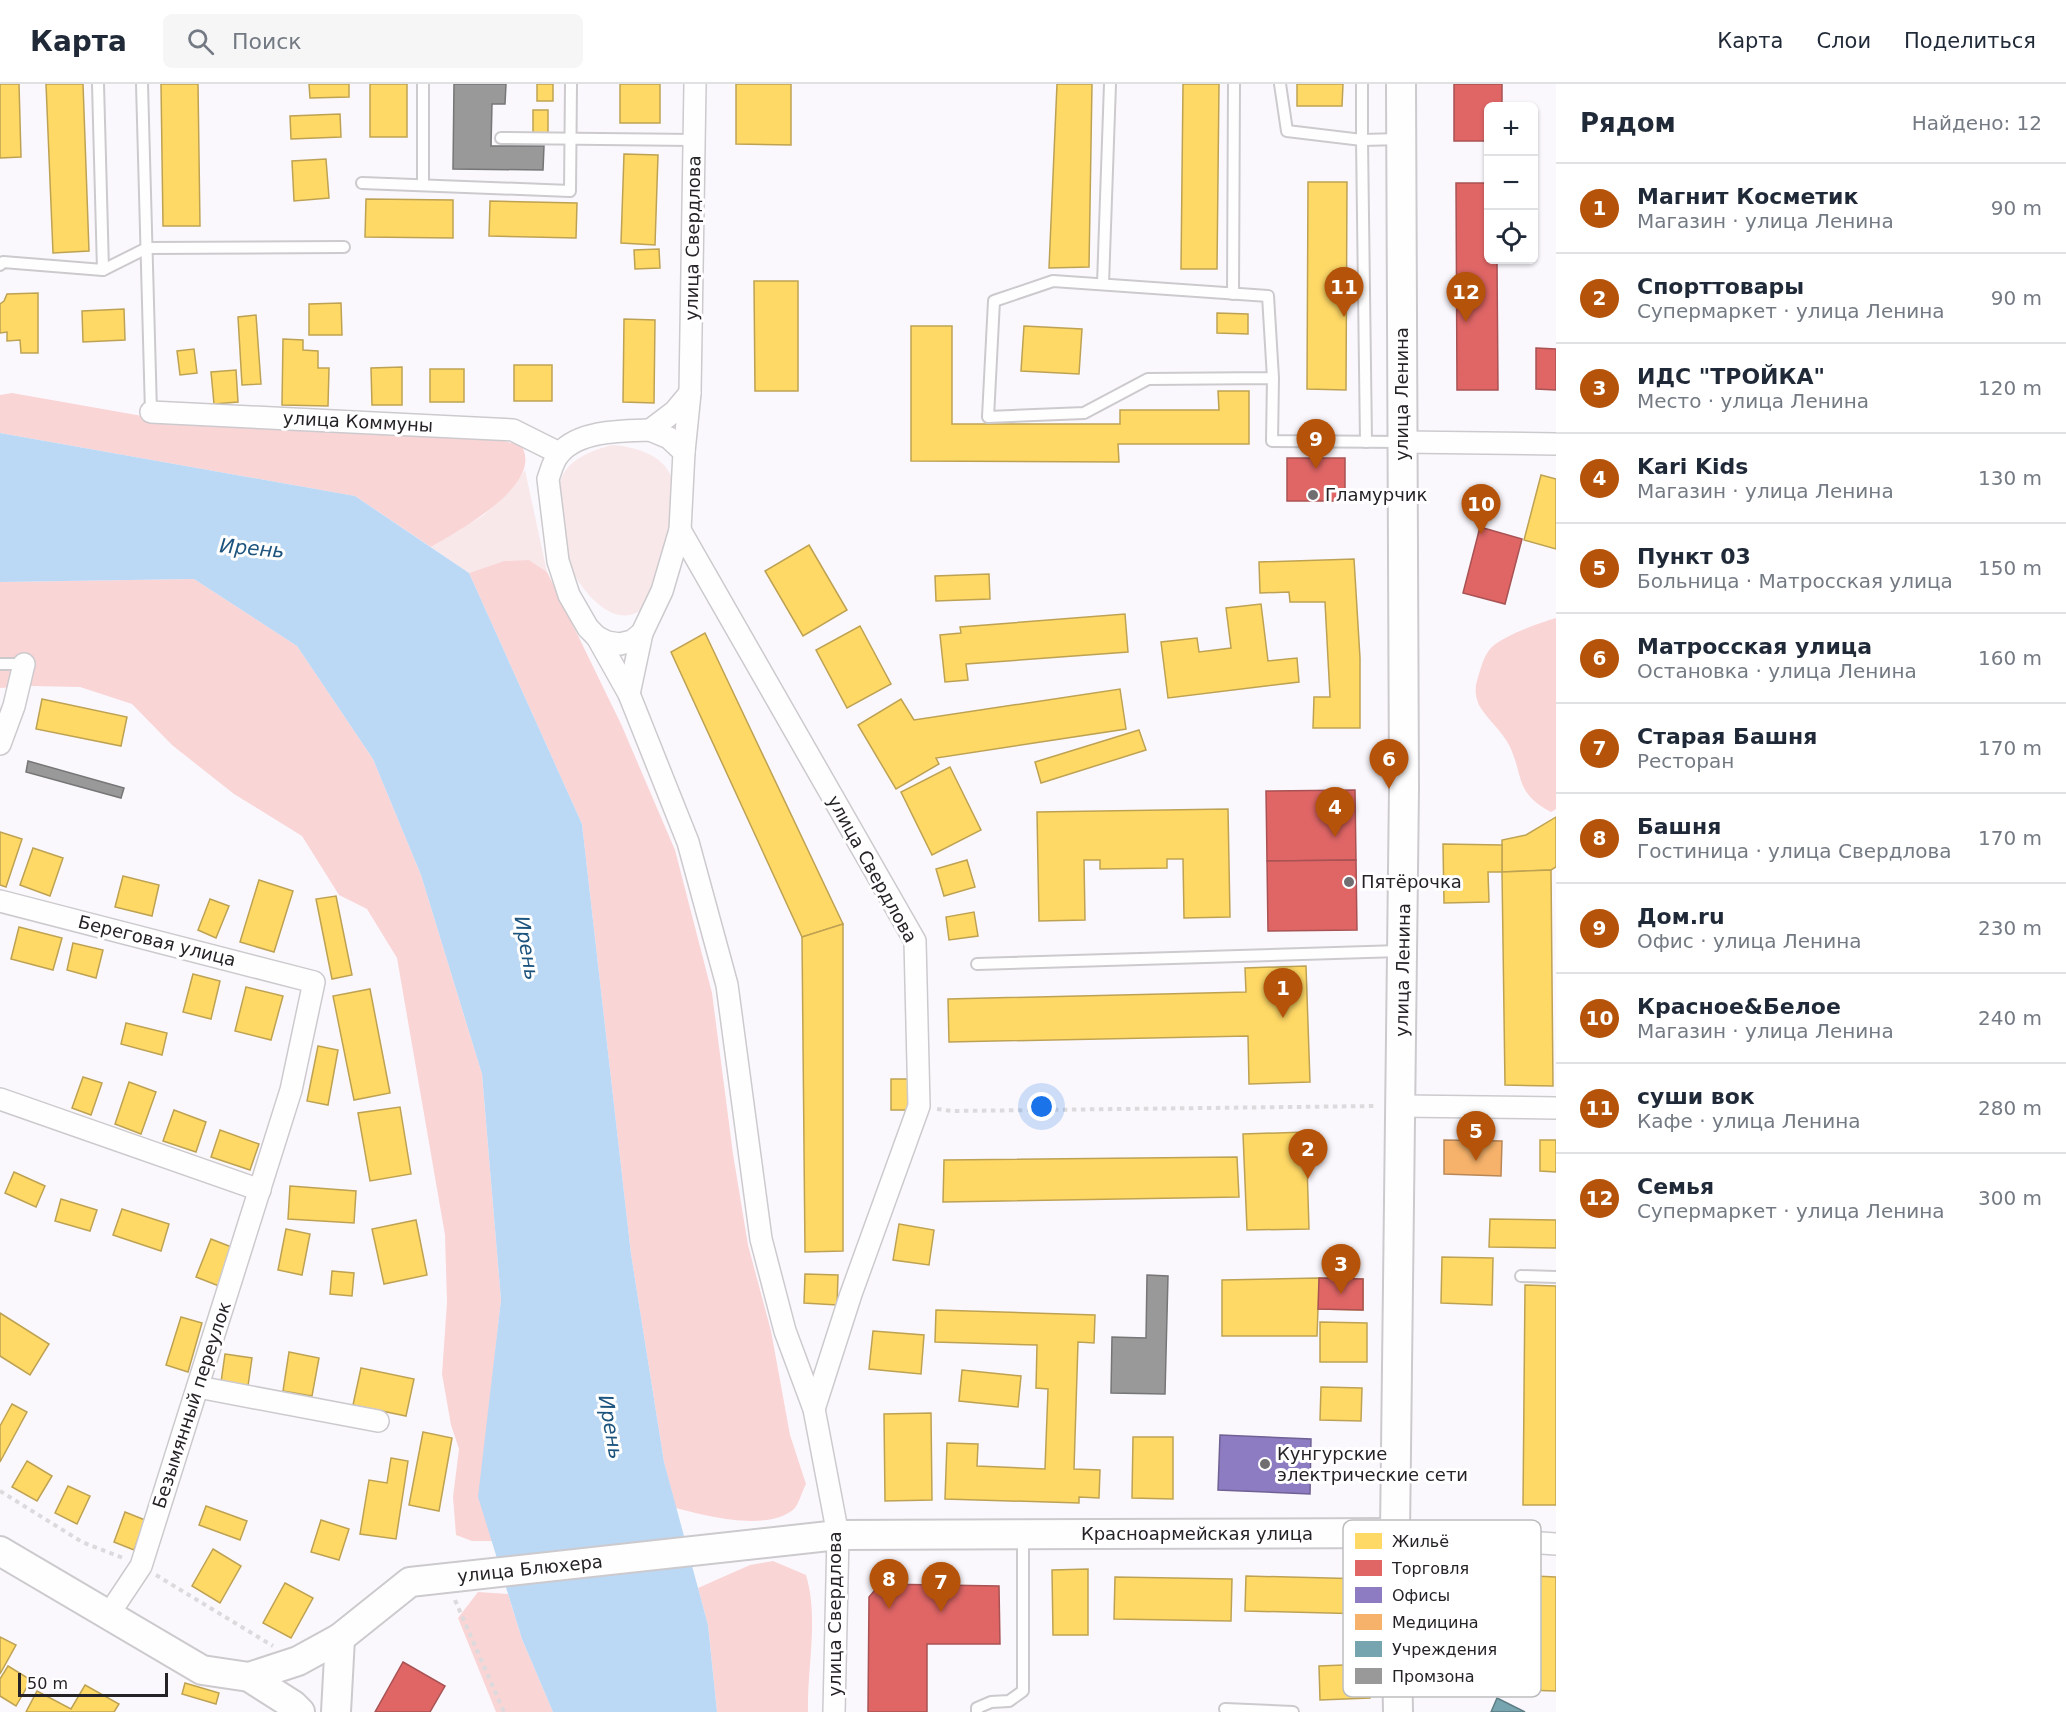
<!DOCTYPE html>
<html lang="ru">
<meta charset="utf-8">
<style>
body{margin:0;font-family:"DejaVu Sans",sans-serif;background:#f6f6f7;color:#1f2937}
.controls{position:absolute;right:18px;top:18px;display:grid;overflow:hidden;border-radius:9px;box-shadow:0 2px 4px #0004}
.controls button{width:54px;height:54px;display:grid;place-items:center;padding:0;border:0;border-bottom:2px solid #e0e1e3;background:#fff;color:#1f2937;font:30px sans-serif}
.scale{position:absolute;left:18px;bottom:15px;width:150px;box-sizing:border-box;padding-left:6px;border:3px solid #262327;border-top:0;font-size:16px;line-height:21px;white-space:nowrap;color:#262327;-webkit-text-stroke:4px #fff;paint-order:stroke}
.you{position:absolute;left:1042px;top:1023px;width:21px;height:21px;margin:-15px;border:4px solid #fff;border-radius:50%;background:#1a73e8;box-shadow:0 0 0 9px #1a73e833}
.badge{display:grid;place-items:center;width:39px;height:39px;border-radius:50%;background:#b45309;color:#fff;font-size:20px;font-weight:700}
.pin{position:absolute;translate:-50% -50px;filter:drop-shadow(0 2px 3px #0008)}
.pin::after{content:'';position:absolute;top:32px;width:21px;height:18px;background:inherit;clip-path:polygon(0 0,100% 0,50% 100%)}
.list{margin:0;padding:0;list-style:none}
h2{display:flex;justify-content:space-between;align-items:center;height:78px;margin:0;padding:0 24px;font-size:26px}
h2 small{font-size:20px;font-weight:400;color:#747a83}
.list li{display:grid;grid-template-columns:39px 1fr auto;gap:18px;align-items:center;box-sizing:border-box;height:90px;padding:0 24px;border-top:2px solid #e0e1e3}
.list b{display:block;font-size:22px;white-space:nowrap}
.list p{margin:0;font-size:20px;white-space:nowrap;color:#747a83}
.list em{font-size:20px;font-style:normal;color:#747a83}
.icon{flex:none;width:33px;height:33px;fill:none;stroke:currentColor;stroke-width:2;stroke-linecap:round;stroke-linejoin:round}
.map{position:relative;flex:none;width:1556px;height:1628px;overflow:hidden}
header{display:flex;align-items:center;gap:36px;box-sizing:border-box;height:84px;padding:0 30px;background:#fff;border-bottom:2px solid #e0e1e3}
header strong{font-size:28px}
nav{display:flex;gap:33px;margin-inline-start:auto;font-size:21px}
.search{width:420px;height:54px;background:#f6f6f7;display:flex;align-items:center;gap:15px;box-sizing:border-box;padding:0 21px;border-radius:9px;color:#747a83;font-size:22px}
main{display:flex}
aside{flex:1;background:#fff}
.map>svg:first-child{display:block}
.green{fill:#f8e8e9}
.forest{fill:#f9d5d6}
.water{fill:#bbd8f5}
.homes{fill:#ffd966;stroke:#bea253;stroke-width:1.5}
.shops{fill:#e06666;stroke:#a85253;stroke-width:1.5}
.offices{fill:#8e7cc3;stroke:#6f6194;stroke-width:1.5}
.health{fill:#f6b26b;stroke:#b88757;stroke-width:1.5}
.public{fill:#76a5af;stroke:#5e7e86;stroke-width:1.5}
.industry{fill:#999;stroke:#767677;stroke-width:1.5}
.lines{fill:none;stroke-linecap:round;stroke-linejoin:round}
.lane-casing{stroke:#cdcace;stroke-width:14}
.street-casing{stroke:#cdcace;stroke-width:24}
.secondary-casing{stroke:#cdcace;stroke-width:32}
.path{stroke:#dcdadc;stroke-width:4;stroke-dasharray:4.5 4.5;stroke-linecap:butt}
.lane{stroke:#fefeff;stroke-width:10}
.street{stroke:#fefeff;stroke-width:21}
.secondary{stroke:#fefeff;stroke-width:28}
.poi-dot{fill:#716e72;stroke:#fff;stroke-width:2}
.labels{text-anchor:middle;stroke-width:6;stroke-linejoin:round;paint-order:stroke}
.street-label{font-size:18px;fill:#262327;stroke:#fff}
.poi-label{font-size:18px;fill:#262327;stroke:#fff;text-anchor:start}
.water-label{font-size:20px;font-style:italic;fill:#1d547e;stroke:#fff}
.key{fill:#fff;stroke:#bebdbe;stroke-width:1.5}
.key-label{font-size:16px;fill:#262327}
</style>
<header>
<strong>Карта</strong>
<div class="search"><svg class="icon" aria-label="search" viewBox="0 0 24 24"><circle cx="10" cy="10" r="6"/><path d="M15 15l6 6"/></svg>Поиск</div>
<nav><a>Карта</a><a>Слои</a><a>Поделиться</a></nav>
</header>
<main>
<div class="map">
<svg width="1556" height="1628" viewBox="0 0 1556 1628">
<rect width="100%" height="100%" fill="#fbf8fd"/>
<g class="green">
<path d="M612,361C632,362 661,370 670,390C676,403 669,457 666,472C663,484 650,520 641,526C609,549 572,495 564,468C562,460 562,450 561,441C560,431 557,419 558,409C560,378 587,368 612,361Z"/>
<path d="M525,386L547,488L529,476L504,477L469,489L431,463L484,431L511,405Z"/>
</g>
<g class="forest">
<path d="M12,309L148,333L489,354L521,361C546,400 458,447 431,463L355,412L0,349V311Z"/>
<path d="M529,476L547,488L621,640L675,766L712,909L733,1070L748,1161L771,1247L790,1351L806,1400C802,1407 799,1420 794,1425C767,1448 706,1432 676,1424L664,1378L631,1170L582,740L469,489L504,477Z"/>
<path d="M194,495L297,562L373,675L421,791L482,990L501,1216L479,1413L492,1457H472L456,1451L453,1413L459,1365L451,1341L442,1290L447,1218L445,1151L397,874L367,825L339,811L302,752L234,710L172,661L132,620L80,603L32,602L0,604V498Z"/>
<path d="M1556,534V725L1551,728C1514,709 1524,691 1509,661C1502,647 1485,633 1479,621C1474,609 1475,602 1479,590C1482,580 1485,569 1493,562C1506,551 1539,539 1556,534Z"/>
<path d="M773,1477L806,1491C819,1534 807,1583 808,1628H717L708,1541L698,1504L750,1481Z"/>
<path d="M478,1508L508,1510L522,1555L553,1628H496L458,1534Z"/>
</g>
<path class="water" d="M0,349L355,412L469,489L582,740L631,1170L664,1378L708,1541L717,1628H553L522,1555L478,1413L501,1216L482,990L421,791L373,675L297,562L194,495L0,498Z"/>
<g class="homes">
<path d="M0,0H19L21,73L0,74Z"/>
<path d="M46,0H83L89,167L53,169Z"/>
<path d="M161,0H198L200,142H163Z"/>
<path d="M309,0H349V13L310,14Z"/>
<rect x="370" y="0" width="37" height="53"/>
<rect x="537" y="0" width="16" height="17"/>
<rect x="620" y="0" width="40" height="39"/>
<path d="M736,0H791V61L736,60Z"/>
<path d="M1057,0H1092L1089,183L1049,184Z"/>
<path d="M1183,0H1219L1217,185H1181Z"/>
<path d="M1297,0H1343L1342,22H1297Z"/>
<rect x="533" y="26" width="15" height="24"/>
<path d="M340,30L341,53L291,55L290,32Z"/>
<path d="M624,70L658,71L655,161L621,159Z"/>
<path d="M326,75L329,114L294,117L292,77Z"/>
<path d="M1308,98H1347L1346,306L1307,305Z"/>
<path d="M366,115L453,116V154L365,153Z"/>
<path d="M490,117L577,119L576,154L489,152Z"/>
<path d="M659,165L660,184L635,185L634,166Z"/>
<path d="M754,197H798V307H755Z"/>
<path d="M38,209V269H21L20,256L7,257V248L0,249V220L4,217L7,210Z"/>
<path d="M341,219L342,251H309V220Z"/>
<path d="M124,225L125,256L83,258L82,227Z"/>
<path d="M1217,229L1248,230V250L1217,249Z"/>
<path d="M256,231L261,300L242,301L238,233Z"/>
<path d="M624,235L655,236L654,319L623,318Z"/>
<path d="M911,242H952V340H1120V326H1219L1218,307H1249V360H1118L1119,378L911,377Z"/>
<path d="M1024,242L1082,245L1079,290L1021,287Z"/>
<path d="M283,255L303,256V266L318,267V284H329L328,322L282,321Z"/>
<path d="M194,265L197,289L180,291L177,267Z"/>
<rect x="514" y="281" width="38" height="36"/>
<path d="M402,283V321H372L371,284Z"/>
<rect x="430" y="285" width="34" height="33"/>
<path d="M236,286L238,318L214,320L211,288Z"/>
<path d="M1541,391L1556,395V465L1524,456Z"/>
<path d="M809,461L847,526L803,552L765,487Z"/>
<path d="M1354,475L1360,574V644H1313L1314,613H1330L1325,518H1290L1289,508L1260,509L1259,478Z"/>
<path d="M989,490L990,515L936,517L935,492Z"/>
<path d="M1261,520L1268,577L1297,574L1299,598L1168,614L1161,558L1197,554L1199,568L1231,564L1226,524Z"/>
<path d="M1125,530L1128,568L966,580L968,596L945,598L940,551L961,549L960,543Z"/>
<path d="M860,542L891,600L847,624L816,566Z"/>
<path d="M705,549L843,840L802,853L671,568Z"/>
<path d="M1120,605L1126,645L936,674L939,680L896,705L858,641L901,615L914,636Z"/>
<path d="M42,615L127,633L121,662L36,645Z"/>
<path d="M1139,646L1146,666L1041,699L1035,678Z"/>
<path d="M950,683L981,746L932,771L901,708Z"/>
<path d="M1228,725L1230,833L1184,834L1183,775H1167V784L1100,785V776H1084L1085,836L1039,837L1037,728Z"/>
<path d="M1556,733V783L1551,786L1502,788V756L1526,751Z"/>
<path d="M0,748L22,755L6,803L0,801Z"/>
<path d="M1443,760L1502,761V788H1488L1489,818L1444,819Z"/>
<path d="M33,764L63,774L50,812L20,801Z"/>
<path d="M967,776L975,803L944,812L936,785Z"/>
<path d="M1551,786L1553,1002L1505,1001L1502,788Z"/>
<path d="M123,792L159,801L152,832L115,823Z"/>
<path d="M259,796L293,807L274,868L240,858Z"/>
<path d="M336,812L352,891L332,895L316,815Z"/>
<path d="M210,815L229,822L216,854L198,846Z"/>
<path d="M974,828L978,852L949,856L946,833Z"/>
<path d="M843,840V1167L805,1168L802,853Z"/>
<path d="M19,843L62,854L53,886L11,875Z"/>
<path d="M73,859L103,866L96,894L67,886Z"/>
<path d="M1306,882L1310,998L1249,1000L1248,952L949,958L948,915L1246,908L1245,884Z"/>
<path d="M193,890L220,897L211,935L183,928Z"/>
<path d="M246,903L283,912L271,956L235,947Z"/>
<path d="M370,905L390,1009L354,1016L333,912Z"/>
<path d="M126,939L167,949L162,971L121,960Z"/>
<path d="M318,962L338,966L328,1021L307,1017Z"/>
<path d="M83,993L102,999L91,1031L72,1024Z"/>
<rect x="891" y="995" width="17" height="31"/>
<path d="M129,998L156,1008L141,1050L115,1040Z"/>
<path d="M400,1023L411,1090L370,1097L358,1029Z"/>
<path d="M174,1026L206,1038L196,1068L163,1057Z"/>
<path d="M220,1046L259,1060L250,1086L211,1073Z"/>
<path d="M1306,1048L1309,1145L1247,1146L1243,1050Z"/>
<path d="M1540,1056H1556V1088L1540,1087Z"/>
<path d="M1237,1073L1239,1113L943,1118L944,1076Z"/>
<path d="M14,1088L45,1102L36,1123L5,1109Z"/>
<path d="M290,1102L356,1107L354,1139L288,1135Z"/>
<path d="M61,1115L97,1126L90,1147L55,1137Z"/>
<path d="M122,1125L169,1140L161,1167L113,1151Z"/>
<path d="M1490,1135L1556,1136V1164L1489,1163Z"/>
<path d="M416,1136L427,1191L384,1200L372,1145Z"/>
<path d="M899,1140L934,1146L929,1181L893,1176Z"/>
<path d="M286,1145L310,1150L302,1191L278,1186Z"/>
<path d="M211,1155L234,1164L219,1202L196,1193Z"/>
<path d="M1442,1173L1493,1174L1492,1221L1441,1219Z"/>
<path d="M332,1187L354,1189L352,1212L330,1210Z"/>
<path d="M805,1190L838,1191L837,1221L804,1219Z"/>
<path d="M1319,1194L1363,1195V1226L1318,1225L1317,1252H1222V1196Z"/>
<path d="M1525,1201L1556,1202V1421H1523Z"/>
<path d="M936,1226L1095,1231L1094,1259L1078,1258L1074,1385L1100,1386L1099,1414L1079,1413V1419L945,1415L947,1359L978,1360L977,1382L1045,1385L1048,1305L1036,1304L1037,1261L935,1258Z"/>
<path d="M0,1229L49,1260L30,1291L0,1272Z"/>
<path d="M181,1233L202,1239L188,1288L166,1281Z"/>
<path d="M1320,1238L1367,1239V1278H1320Z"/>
<path d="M873,1247L924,1251L921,1290L869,1285Z"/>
<path d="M289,1268L319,1274L312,1312L283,1307Z"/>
<path d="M225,1270L252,1274L248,1302L221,1298Z"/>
<path d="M361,1284L414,1295L406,1332L353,1321Z"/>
<path d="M962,1286L1021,1292L1018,1323L959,1317Z"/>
<path d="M1321,1303L1362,1304L1361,1337L1320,1336Z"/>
<path d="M12,1320L27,1328L0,1378V1342Z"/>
<path d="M931,1329L932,1416L885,1417L884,1330Z"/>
<path d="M423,1348L452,1354L439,1427L409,1421Z"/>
<path d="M1133,1353H1173V1415L1132,1414Z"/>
<path d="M391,1374L408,1377L396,1455L360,1450L369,1396L387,1399Z"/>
<path d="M27,1377L52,1392L37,1417L12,1403Z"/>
<path d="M68,1402L90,1412L77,1440L55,1429Z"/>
<path d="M206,1422L247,1437L240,1456L199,1441Z"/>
<path d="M125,1428L145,1436L134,1466L114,1458Z"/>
<path d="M321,1436L349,1445L339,1476L311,1468Z"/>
<path d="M213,1465L241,1482L220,1519L192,1502Z"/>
<path d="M1088,1485V1551H1053L1052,1486Z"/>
<path d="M1510,1491L1556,1493V1607L1525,1606L1527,1521L1510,1520Z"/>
<path d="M1246,1492L1367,1495V1530L1245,1527Z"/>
<path d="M1115,1493L1232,1495L1231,1537L1114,1535Z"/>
<path d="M285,1499L313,1514L291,1554L263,1539Z"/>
<path d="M0,1553L16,1561L0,1590Z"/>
<path d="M1369,1580L1370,1614L1320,1616L1319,1582Z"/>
<path d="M8,1582L31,1596L16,1622L0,1612V1595Z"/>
<path d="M185,1599L219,1609L216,1620L182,1610Z"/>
<path d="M85,1601L119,1620L114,1628H26L37,1607L71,1625Z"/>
</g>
<g class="shops">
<path d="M1454,0H1502V22H1488V57H1454Z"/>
<path d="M1456,99H1488V176H1497L1498,306H1457Z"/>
<path d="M1536,264L1556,265V306L1536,305Z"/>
<rect x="1287" y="374" width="58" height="43"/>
<path d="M1480,443L1522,455L1505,520L1463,509Z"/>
<path d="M1355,706L1356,776L1267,777L1266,707Z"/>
<path d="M1356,776L1357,846L1268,847L1267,777Z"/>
<path d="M1319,1194L1363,1195V1226L1318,1225Z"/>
<path d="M880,1500L999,1502L1000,1560H927V1628H868L869,1513Z"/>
<path d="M403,1578L445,1602L430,1628H375Z"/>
</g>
<path class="offices" d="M1220,1351L1311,1355L1310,1410L1218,1406Z"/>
<path class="health" d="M1444,1056L1502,1057L1501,1092L1444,1090Z"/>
<path class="public" d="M1497,1614L1525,1628H1491Z"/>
<g class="industry">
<path d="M454,0H506L505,20H492L491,62H544L543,86L453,85Z"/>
<path d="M28,677L124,704L121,714L26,688Z"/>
<path d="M1147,1191L1168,1192L1165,1310L1111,1309L1112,1253L1146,1254Z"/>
</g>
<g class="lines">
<defs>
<g id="lane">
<path d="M98,0L103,186"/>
<path d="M142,0L151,328"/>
<path d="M423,0V101"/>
<path d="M1280,0L1287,47L1362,56L1366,358"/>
<path d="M1362,0V56L1401,55"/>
<path d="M501,54L694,56"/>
<path d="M362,99L570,107L571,0"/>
<path d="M0,181L3,178L103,186L147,164L344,163"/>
<path d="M1103,200L1110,0"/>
<path d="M1233,210L1234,0"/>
<path d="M1273,294L1268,212L1053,197L994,217L988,333L1084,329L1148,295L1273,294L1272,357L1402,358"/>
<path d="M0,580H24"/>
<path d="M977,880L1400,867"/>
<path d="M1521,1192L1556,1193"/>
<path d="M1225,1625L1293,1628"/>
<path d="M977,1628V1624L991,1618L1009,1617L1023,1607V1451"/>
</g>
<g id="street">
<path d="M151,328L513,346L559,369"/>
<path d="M650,346L669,354L684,368L680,446L662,507L642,549L632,557L620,560L607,558L597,553L588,544L569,511L558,477L548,395C551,387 553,376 560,369C580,346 623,347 650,346Z"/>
<path d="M650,346L675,327L690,309"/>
<path d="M1402,358L1556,360"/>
<path d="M684,368L690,309L695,0"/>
<path d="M680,446L915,857L919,1022L851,1210L814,1325"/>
<path d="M597,553L629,610L688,758L727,901L761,1155L785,1247L814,1325L838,1451L834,1628"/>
<path d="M629,610L642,549"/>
<path d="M0,660L14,622L24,580"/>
<path d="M0,817L314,898L291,1006L141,1482L109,1530"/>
<path d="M0,1015L260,1106"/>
<path d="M1401,1022L1556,1024"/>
<path d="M198,1303L378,1337"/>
<path d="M1395,1449L1556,1460"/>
</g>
<g id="secondary">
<path d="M0,1467L202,1586L249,1593L293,1621L300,1628"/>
<path d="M249,1593L298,1577L340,1554L410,1498L838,1451L1395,1449"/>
<path d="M336,1628L340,1554"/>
<path d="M1398,1628L1395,1449L1404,704L1401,0"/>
</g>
</defs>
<use href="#lane" class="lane-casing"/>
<use href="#street" class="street-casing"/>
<use href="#secondary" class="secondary-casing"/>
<g class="path">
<path d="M937,1025L952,1027L1376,1022"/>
<path d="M0,1407L82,1458L123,1474"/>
<path d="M156,1491L273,1562"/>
<path d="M455,1516L504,1628"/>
</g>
<use href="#lane" class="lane"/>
<use href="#street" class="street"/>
<use href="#secondary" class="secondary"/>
</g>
<g class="poi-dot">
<circle cx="1313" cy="411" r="6"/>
<circle cx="1349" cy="798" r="6"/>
<circle cx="1265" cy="1380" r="6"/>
</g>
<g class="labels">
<g class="street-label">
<text transform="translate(693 154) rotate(-89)" y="6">улица Свердлова</text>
<text transform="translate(1402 310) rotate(-90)" y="6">улица Ленина</text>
<text transform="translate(358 338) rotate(3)" y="6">улица Коммуны</text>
<text transform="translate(872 785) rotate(61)" y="6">улица Свердлова</text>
<text transform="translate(157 857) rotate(14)" y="6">Береговая улица</text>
<text transform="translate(1403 886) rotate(-89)" y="6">улица Ленина</text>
<text transform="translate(192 1321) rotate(-72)" y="6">Безымянный переулок</text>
<text x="1197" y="1456">Красноармейская улица</text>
<text transform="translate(530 1485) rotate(-6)" y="6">улица Блюхера</text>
<text transform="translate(835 1530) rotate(-90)" y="6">улица Свердлова</text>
</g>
<g class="poi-label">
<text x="1325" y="417">Гламурчик</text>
<text x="1361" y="804">Пятёрочка</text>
<text x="1277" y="1376">Кунгурские<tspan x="1277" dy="21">электрические сети</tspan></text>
</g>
<g class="water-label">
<text transform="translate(252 464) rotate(5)" y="7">Ирень</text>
<text transform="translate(527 864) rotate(80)" y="7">Ирень</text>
<text transform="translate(611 1343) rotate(80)" y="7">Ирень</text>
</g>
</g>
<rect x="1343" y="1436" width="198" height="177" rx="9" class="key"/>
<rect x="1355" y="1449" width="27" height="16" fill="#ffd966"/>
<rect x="1355" y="1476" width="27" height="16" fill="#e06666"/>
<rect x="1355" y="1503" width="27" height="16" fill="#8e7cc3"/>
<rect x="1355" y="1530" width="27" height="16" fill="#f6b26b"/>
<rect x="1355" y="1557" width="27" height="16" fill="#76a5af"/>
<rect x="1355" y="1584" width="27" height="16" fill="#999"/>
<g class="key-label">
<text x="1392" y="1463">Жильё</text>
<text x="1392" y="1490">Торговля</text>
<text x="1392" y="1517">Офисы</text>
<text x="1392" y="1544">Медицина</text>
<text x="1392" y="1571">Учреждения</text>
<text x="1392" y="1598">Промзона</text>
</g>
</svg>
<div class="controls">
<button>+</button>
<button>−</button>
<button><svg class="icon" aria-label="locate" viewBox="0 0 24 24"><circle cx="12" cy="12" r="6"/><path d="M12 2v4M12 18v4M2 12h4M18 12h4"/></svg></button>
</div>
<div class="scale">50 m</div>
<div class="you"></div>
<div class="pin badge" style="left:1283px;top:934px">1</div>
<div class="pin badge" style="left:1308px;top:1095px">2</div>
<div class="pin badge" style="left:1341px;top:1210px">3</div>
<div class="pin badge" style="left:1335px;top:753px">4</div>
<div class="pin badge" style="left:1476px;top:1077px">5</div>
<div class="pin badge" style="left:1389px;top:705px">6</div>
<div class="pin badge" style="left:941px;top:1528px">7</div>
<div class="pin badge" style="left:889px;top:1525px">8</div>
<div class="pin badge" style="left:1316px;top:385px">9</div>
<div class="pin badge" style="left:1481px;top:450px">10</div>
<div class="pin badge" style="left:1344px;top:233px">11</div>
<div class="pin badge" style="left:1466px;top:238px">12</div>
</div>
<aside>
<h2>Рядом<small>Найдено: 12</small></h2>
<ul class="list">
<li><span class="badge">1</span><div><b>Магнит Косметик</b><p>Магазин · улица Ленина</p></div><em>90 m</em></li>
<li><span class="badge">2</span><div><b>Спорттовары</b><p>Супермаркет · улица Ленина</p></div><em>90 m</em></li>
<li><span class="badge">3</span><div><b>ИДС &quot;ТРОЙКА&quot;</b><p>Место · улица Ленина</p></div><em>120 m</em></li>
<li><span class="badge">4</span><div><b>Kari Kids</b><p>Магазин · улица Ленина</p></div><em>130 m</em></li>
<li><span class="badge">5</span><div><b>Пункт 03</b><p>Больница · Матросская улица</p></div><em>150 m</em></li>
<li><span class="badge">6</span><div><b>Матросская улица</b><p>Остановка · улица Ленина</p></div><em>160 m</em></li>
<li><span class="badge">7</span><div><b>Старая Башня</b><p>Ресторан</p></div><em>170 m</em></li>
<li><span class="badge">8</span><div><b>Башня</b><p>Гостиница · улица Свердлова</p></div><em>170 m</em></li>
<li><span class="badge">9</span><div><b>Дом.ru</b><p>Офис · улица Ленина</p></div><em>230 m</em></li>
<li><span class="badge">10</span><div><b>Красное&amp;Белое</b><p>Магазин · улица Ленина</p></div><em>240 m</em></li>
<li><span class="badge">11</span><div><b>суши вок</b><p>Кафе · улица Ленина</p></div><em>280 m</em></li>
<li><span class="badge">12</span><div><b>Семья</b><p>Супермаркет · улица Ленина</p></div><em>300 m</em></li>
</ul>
</aside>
</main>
